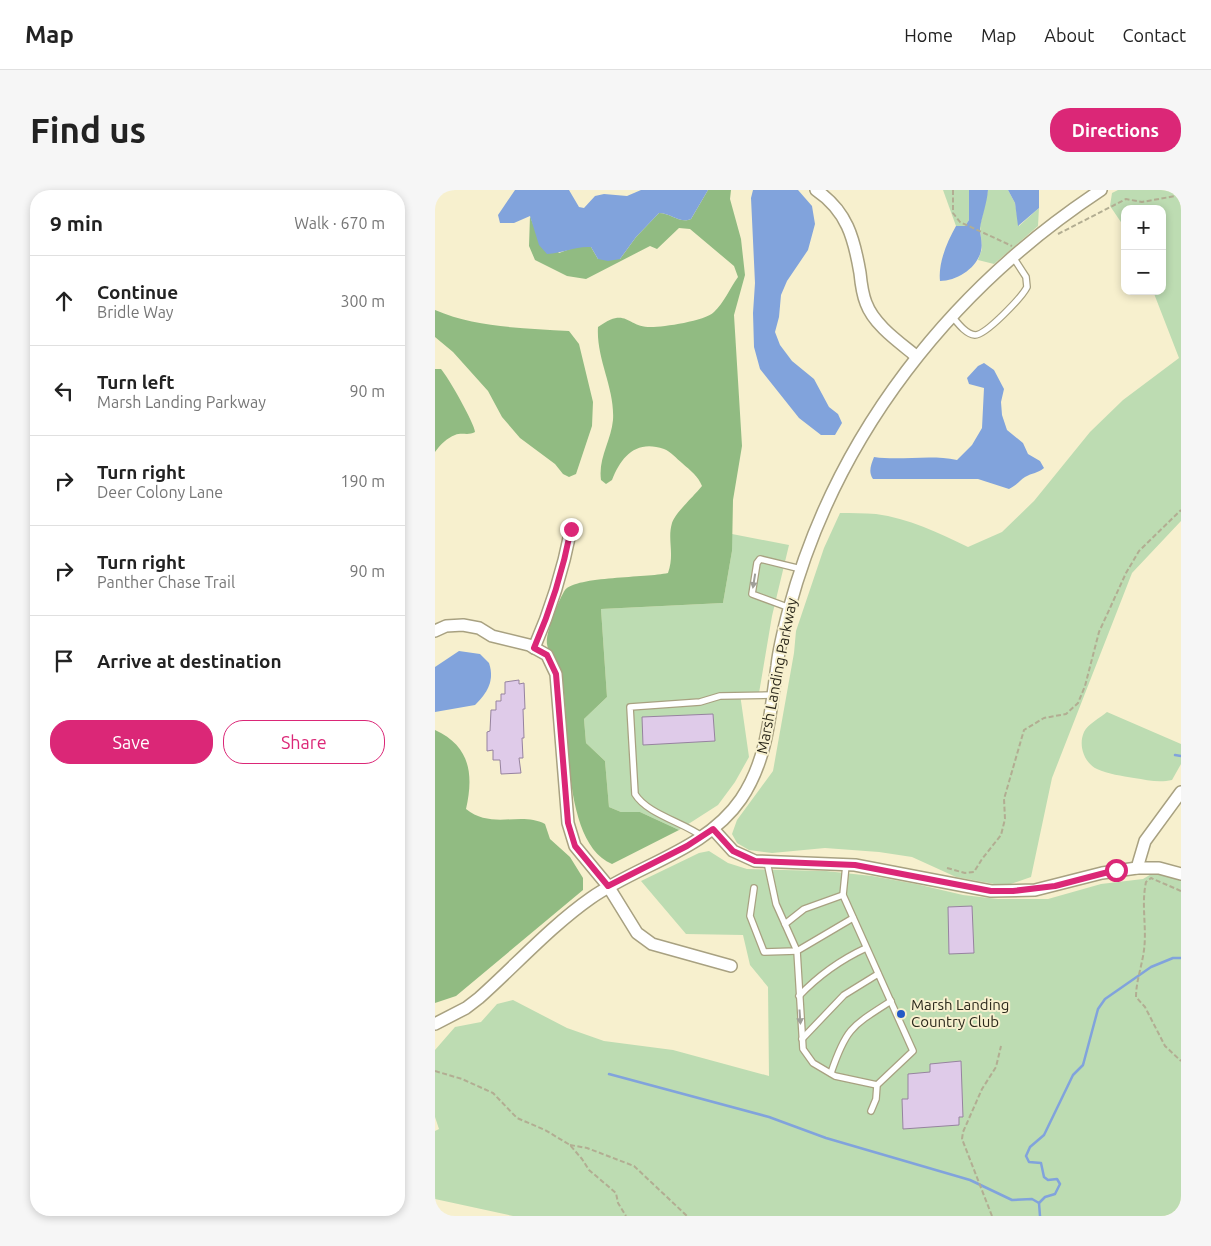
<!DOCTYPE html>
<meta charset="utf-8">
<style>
body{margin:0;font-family:Ubuntu,sans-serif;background:#f6f6f6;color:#222}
.controls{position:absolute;right:15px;top:15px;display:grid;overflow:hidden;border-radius:10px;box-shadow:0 2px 8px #0003}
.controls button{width:45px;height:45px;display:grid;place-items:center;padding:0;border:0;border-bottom:1px solid #e0e0e0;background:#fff;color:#222;font:25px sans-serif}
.stop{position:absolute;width:15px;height:15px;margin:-11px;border:4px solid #db2777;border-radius:50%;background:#fff}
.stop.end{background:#db2777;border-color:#fff;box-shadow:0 1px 5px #0008}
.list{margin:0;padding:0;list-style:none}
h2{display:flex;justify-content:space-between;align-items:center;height:65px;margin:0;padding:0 20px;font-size:21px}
h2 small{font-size:16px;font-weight:400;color:#767676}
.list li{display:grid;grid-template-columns:32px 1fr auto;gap:15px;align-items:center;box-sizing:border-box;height:90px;padding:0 20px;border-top:1px solid #e0e0e0}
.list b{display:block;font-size:19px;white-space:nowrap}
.list p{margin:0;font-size:16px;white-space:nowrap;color:#767676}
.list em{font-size:16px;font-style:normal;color:#767676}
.actions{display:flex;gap:10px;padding:15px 20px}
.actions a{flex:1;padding:11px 0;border:1px solid #db2777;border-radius:20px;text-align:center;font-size:18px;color:#db2777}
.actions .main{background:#db2777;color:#fff}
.icon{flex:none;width:28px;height:28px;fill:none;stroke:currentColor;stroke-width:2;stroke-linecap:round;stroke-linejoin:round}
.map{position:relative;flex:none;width:746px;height:1026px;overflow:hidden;border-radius:20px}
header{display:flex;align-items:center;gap:30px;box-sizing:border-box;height:70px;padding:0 25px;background:#fff;border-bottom:1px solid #e0e0e0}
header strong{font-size:24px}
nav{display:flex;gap:28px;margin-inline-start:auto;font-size:18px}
.intro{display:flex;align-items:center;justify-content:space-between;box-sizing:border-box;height:120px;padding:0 30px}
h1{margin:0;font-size:35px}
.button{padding:12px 22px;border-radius:20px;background:#db2777;color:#fff;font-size:18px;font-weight:700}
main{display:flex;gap:30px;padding:0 30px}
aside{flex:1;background:#fff;border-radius:20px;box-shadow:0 2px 8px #0003}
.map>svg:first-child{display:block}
.green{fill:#bddcb2}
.forest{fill:#91bb82}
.water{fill:#81a3dc}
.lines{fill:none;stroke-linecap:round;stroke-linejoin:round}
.stream{stroke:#81a3dc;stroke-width:2.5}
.building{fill:#dfcbe9;stroke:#96839f}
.service-casing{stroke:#a8a181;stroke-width:8}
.minor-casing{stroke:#a8a181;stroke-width:14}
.path{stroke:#b2ad92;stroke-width:2;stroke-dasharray:5 2.5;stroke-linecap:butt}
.service{stroke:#fff;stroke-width:5.5}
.minor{stroke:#fff;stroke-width:11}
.oneway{fill:#a09f99}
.route{stroke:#db2777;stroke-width:6}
.poi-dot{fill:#2459c6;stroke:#f7f0ce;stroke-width:2}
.labels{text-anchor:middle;stroke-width:4;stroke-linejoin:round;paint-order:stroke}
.street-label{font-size:15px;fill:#2c291c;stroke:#f7f0ce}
.poi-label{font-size:15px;fill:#2c291c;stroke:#f7f0ce;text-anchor:start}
</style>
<header>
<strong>Map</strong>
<nav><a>Home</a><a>Map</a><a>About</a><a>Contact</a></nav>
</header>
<div class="intro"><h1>Find us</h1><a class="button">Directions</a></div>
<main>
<aside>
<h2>9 min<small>Walk · 670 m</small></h2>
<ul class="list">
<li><svg class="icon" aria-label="ahead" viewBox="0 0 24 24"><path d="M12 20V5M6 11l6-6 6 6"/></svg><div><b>Continue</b><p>Bridle Way</p></div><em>300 m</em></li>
<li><svg class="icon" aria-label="left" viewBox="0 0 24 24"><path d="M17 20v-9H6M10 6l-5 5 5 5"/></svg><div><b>Turn left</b><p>Marsh Landing Parkway</p></div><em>90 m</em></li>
<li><svg class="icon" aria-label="right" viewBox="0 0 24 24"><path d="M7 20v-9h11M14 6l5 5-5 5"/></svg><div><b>Turn right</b><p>Deer Colony Lane</p></div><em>190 m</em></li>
<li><svg class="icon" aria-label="right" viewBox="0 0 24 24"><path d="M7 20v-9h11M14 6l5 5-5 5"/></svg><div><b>Turn right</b><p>Panther Chase Trail</p></div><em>90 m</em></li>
<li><svg class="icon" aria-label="arrive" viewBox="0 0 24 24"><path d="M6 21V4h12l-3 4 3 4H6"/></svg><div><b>Arrive at destination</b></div></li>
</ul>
<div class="actions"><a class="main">Save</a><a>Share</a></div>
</aside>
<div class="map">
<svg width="746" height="1026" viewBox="0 0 746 1026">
<rect width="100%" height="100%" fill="#f7f0ce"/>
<g class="green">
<path d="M508,0H534V30L530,36H521Z"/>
<path d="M553,0H573L580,13L584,36L604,18L603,36L559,74L543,70L547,59L545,36Z"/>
<path d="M683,0H746V331L697,383L617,588L596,687L570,696L521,687L477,667L444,662L390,658L337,663L314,660L302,653L297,644L302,630L338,581L359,463L361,441L389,358L405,323C417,323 429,323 441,324C473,328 504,343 533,357L567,342L599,311L655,242L688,210L744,168L718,101H727V19H690V38L675,16L677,3Z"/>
<path d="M297,344L354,355L337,426L324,503L305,504L314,567L300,592L283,615L244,640L205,622H186L174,617L170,571L151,553L149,529L172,507L166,419L288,413L297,361Z"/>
<path d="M672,522L746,554V574L737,590C724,593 712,590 699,588C687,586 673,584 662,579C649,573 643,555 649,542C653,534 665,528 672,522Z"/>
<path d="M274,661L293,673L312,679L391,681L437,686L481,694L528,705L563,709H613L666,694L708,689L718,683L746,688V1026H78L0,1009V941L4,939L0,927V860L20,837L46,832L62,814L78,810L132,838L169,851L238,860L334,886L333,797L315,775L308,745L251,744L206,691L264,663Z"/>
</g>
<g class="forest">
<path d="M273,0H296L295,9L306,49L310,85L299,125L307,256L298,310L297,361L288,413L166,419L172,507L149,529L151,553L170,571L174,617L186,622H205L244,640L177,674C129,654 134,548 129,504C127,496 125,486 123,478C120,470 113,463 112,454C110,444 124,409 130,400C142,386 211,388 233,383C240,363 232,350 237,333C240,323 260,305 267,296C263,286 256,281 247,273C242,269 235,261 229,259C201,249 186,267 177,290L171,294L166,290C163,268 176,251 178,230C180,198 161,169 163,137C192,116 191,137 216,137C229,137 270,131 279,122C289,113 295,98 303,87L299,76L255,39L244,38L222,59L215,56L151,89L132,86L100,70L94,56L95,26L98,34L124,63L143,56L156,57L163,69H185L201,47L224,23C236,23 245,34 256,29Z"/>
<path d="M0,120C42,138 89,138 134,141L144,154L158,212L157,236L141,284L134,287L128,284L120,274L85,248L67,227L53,201L18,162L0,147Z"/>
<path d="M0,179H6C13,187 40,234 40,242C33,246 27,242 20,245C12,248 5,255 0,262Z"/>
<path d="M0,540C35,556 39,584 31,619C57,640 86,621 110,634L115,649L135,667L148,688V700L21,806L0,813Z"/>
</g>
<g class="water">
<path d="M80,0H134L144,17L149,18L160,6L169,4L192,6L206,0H273L256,29C245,34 236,23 224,23L201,47L185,69L173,71L163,69L156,57C140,56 128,63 112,64L104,55L95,26L79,33H65L63,25Z"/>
<path d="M318,0H363L377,16L380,34L373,60L352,91L346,105L344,127L340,142L345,155L357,171L379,189L394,217L403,224L407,233L400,245H386L364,228L325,179L319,157L318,123L320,93L316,8Z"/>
<path d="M534,0H553C552,13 547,26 545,38C545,45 548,54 546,61C542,78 522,91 505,91C503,73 512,52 521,36H530L534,30Z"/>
<path d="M573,0H604V18L583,36L580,13Z"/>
<path d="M549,173L559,180L569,199L566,212L567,225L572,240L588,253L593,264L605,271L609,278C603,283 597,283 590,287C584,291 581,296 574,299L543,289H438C433,282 436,275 439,267C467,271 494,264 522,270L537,255L547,238L549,198L534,194L532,188L543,176Z"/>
<path d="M24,461L45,464L54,473C60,491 52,503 40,515L0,522V477Z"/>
</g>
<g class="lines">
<g class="stream">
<path d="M740,565L746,566"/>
<path d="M174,884L334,927L391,948L535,990L577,1010L597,1009L604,1013"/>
<path d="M605,1026L604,1013L610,1007L620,1004L625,994L622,989L613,990L609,987L606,973L594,972L591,966L595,957L609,945L638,885L648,875L663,819L670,809L716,777L738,768H746"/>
</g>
</g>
<g class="building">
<path d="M84,490V494L89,493L90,519H88L89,548H87L88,568H84L86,583L66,584L65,570H58V560L52,561V542L55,541L56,520H61V511H66V504H70V492Z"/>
<path d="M278,524L280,551L208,555L207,527Z"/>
<path d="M537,716L539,763L514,764L513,717Z"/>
<path d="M526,871L528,927H524V935L468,939L467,909H473V884L495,882V874Z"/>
</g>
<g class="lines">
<defs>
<g id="service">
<path d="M516,125C522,132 530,144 540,145C551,145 587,107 592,97L591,87L578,67"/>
<path d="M355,418L317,404L322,373L325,369L366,379"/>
<path d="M268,647C248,632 212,624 200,604L195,517L265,512L285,506L338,505"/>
<path d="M332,672L341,714L362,761L368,859L378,873L400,886L442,895"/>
<path d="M411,675L408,705L478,861L442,895L441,909L436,921"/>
<path d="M319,698L315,726L329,762L362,761L418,728"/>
<path d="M350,734L369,719L408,705"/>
<path d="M364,806C384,785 405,770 431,758"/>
<path d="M367,849L409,805L443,784"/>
<path d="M396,883C411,838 417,836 456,811"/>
</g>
<g id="minor">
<path d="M381,0C412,21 419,48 425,83C426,93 427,103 431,113C439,135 464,152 481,166"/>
<path d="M0,441L11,436L28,435L44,438L57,446L94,455L112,465L121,484L133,633L140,656L173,696L202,743L217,754L296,776"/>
<path d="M99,458C116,419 128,380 136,339"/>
<path d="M278,639L298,661L320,671L420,675L556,701L600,700L667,683L702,678H724L746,684"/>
<path d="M702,678L710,651L746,602"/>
<path d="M0,834L31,818L44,808C81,775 116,736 156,708C205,674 271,660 306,609C333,569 335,523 342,476C344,457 349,438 354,419C401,244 516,99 666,0"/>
</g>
</defs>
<use href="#service" class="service-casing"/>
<use href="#minor" class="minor-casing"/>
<g class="path">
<path d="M518,0V23L525,32L577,56"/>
<path d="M623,44L691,9L707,12L746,5"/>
<path d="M512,678L530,683L539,682L547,669L566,645L570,629L569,609L589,540L609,528L631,524L643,513L650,496L664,442L691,383L704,361L746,320"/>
<path d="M746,701L716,688L711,692C706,715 712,737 709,760C707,776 701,791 701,807L710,817L730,856L746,871"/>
<path d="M0,881L27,889L58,903L82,928L110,940L135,955L147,969L154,980L181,1003L183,1013L191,1026"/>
<path d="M135,955L152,958L199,976L252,1026"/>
<path d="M557,1026L527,949L528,942L547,899L561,877L566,856"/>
<path d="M736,1026L746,1020"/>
</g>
<use href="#service" class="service"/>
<use href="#minor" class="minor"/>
</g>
<defs><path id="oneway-solid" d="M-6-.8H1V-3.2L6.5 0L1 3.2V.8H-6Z" transform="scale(1.25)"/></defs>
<g class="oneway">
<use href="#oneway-solid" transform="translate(319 391) rotate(99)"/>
<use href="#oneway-solid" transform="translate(365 827) rotate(86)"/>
</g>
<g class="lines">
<path class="route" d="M136,339C128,380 116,419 99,458L112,465L121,484L133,633L140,656L173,696L252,656L278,639L298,661L320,671L420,675L556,701H578L620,696L681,680"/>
</g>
<circle class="poi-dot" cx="466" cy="824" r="5"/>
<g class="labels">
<g class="street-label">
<text transform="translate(342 486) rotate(-79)" y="5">Marsh Landing Parkway</text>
</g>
<g class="poi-label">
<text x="476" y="820">Marsh Landing<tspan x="476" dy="17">Country Club</tspan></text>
</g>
</g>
</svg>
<div class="controls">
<button>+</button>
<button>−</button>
</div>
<div class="stop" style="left:681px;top:680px"></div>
<div class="stop end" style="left:136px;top:339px"></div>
</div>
</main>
